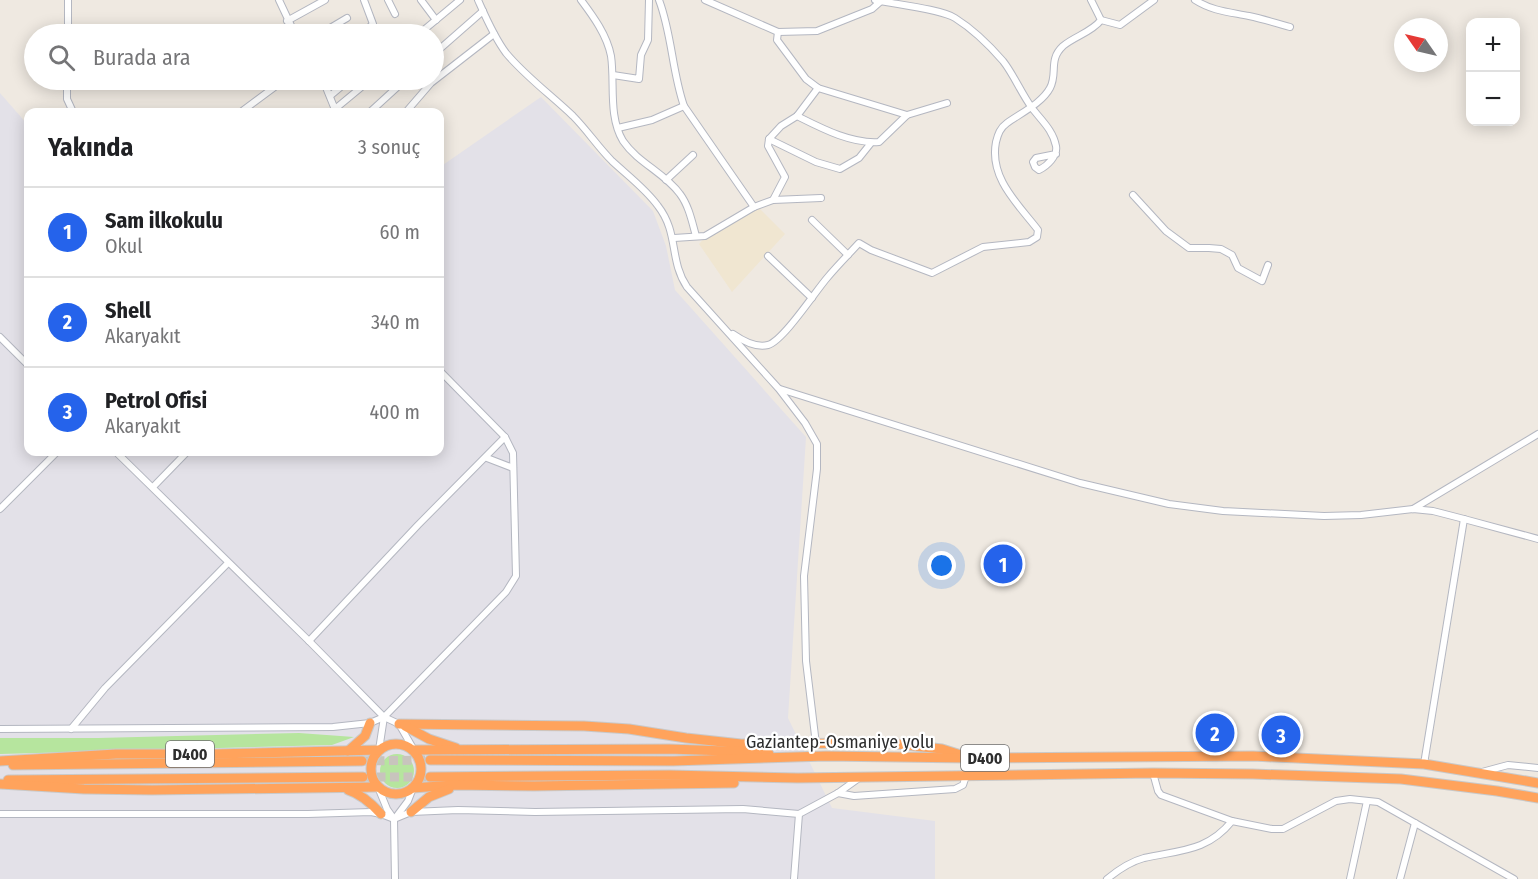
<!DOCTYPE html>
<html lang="tr">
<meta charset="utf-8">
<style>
body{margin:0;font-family:"Fira Sans Condensed",sans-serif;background:#f2f2f2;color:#202124}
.controls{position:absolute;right:18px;top:18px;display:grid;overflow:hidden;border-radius:12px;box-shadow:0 3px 15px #0003}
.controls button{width:54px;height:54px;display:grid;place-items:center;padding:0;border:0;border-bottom:2px solid #e0e0e0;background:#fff;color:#202124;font:30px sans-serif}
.compass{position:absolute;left:1394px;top:18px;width:54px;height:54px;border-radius:50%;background:#fff;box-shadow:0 3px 15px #0003;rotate:304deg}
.you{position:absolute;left:942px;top:566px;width:21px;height:21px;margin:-15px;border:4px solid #fff;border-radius:50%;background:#1a73e8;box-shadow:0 0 0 9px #1a73e833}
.badge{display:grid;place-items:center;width:39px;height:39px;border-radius:50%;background:#2563eb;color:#fff;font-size:20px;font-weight:700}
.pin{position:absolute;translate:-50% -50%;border:3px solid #fff;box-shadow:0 2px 6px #0006}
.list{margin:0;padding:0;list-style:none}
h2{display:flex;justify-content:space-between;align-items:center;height:78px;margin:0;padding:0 24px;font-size:26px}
h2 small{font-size:20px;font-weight:400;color:#757577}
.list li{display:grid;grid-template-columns:39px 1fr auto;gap:18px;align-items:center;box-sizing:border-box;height:90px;padding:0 24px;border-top:2px solid #e0e0e0}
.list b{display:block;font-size:22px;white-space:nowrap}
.list p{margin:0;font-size:20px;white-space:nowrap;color:#757577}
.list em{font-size:20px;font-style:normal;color:#757577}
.icon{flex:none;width:33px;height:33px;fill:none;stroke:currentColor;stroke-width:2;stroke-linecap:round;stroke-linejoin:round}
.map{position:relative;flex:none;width:1538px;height:879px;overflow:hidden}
.search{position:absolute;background:#fff;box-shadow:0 3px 15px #0003;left:24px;top:24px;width:420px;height:66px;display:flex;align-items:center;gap:15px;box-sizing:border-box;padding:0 21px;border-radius:33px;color:#757577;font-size:22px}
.panel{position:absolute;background:#fff;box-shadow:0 3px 15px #0003;left:24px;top:108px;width:420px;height:348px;border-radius:12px}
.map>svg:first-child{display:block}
.industrial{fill:#e3e1e8}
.education{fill:#f0e6d1}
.green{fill:#b6e59e}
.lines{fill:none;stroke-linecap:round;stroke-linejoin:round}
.highway-tunnel{stroke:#c8c4bd;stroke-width:9;stroke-dasharray:9 4.5;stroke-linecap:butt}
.minor-casing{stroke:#b4b7c1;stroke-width:8}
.highway-casing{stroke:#c9c9c9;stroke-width:11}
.minor{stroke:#fff;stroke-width:6}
.highway{stroke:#ffa35c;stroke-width:9}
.labels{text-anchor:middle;stroke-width:4.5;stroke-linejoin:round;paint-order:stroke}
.shield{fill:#fff;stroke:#6d6d6d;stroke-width:1.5}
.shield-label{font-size:16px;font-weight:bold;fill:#2e2e2e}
.street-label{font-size:18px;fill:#2e2e2e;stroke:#fff}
</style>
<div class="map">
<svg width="1538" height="879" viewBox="0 0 1538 879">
<rect width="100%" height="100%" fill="#efe9e1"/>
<path class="industrial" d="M0,93L28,125V452H440V167L541,97L653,211L666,246L675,290L806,437L788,718L832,808L935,821V879H0Z"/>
<path class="education" d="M755,204L785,234L732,292L699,244L710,232Z"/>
<g class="green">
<path d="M299,733L354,737L332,745L0,754V738H98Z"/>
<circle cx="397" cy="771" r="17"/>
</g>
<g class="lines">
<g class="highway-tunnel">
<path d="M362,761L430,760"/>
<path d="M363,777H430"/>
</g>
<defs>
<g id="minor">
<path d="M279,0L295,34"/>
<path d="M388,0L395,14"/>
<path d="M421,0L436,20"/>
<path d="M478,0C486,18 494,37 506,53C525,76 551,95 573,116C587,130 598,147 612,161C627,175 646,189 658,206C679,233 669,260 687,287L779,389L805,423L817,444V469L804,576L806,661L816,744"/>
<path d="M581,0C593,16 607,35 611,56C615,83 608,116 623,141C638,163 665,173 680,194C689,206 692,222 696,236"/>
<path d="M659,0C672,34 672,72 684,106L754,207"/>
<path d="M705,0L778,32L817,31L872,9L881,1"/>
<path d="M875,0C893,4 941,9 955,18C971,28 990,46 1003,61C1014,75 1021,93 1032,108C1041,120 1053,130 1056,146C1058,156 1047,166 1039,170L1035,167L1033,162L1036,158L1056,154"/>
<path d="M1195,0C1212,11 1229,12 1249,16C1263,19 1276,23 1290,27"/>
<path d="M1101,20L1120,25L1154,0"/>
<path d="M287,21L325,0"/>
<path d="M778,32L777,40L806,79L818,88L907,115"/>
<path d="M68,34V0"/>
<path d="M320,34L347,18"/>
<path d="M362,34L373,24L364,0"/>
<path d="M419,34L460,0"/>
<path d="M434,54L483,11"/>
<path d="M613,75L639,79L641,55L648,40L649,0"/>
<path d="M67,80V99L73,112"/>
<path d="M323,80L336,112"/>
<path d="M330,96L349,80"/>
<path d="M335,109L370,80"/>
<path d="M241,112L284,80"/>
<path d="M370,112L405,80"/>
<path d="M406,112L431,83L494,34"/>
<path d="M797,116C821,128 851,144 879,142L907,115L947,103"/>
<path d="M618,128L652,120L684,106"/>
<path d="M769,139L816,162L840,169L859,158L871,143"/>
<path d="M666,180L693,155"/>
<path d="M1133,195L1166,231L1189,248H1209L1221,249L1232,255L1238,268L1262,281L1268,265"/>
<path d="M773,200L821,198"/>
<path d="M812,220L848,255"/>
<path d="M674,238L705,236L754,207L773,200L785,177L768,146L769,139L781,126L797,116L818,88"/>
<path d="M768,256L812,298"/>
<path d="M733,334C743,341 756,348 768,345C783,341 815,292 827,278C837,266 848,255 859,243L871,250L932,273L983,247L1029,242L1037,237L1038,230C1018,204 989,178 996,142C998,134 1000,128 1007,123C1021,113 1042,103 1050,88C1058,73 1048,60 1063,46C1075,36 1092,32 1101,20L1091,0"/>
<path d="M0,337L28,365"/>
<path d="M780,389L1080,483L1169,504L1223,511L1324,516L1361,515L1413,509L1433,511L1464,519L1538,539"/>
<path d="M116,452L309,641L384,717"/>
<path d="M487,458L513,468"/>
<path d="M153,487L187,452"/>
<path d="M0,509L57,452"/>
<path d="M1413,509L1538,434"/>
<path d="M309,641L418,525L505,437"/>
<path d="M0,729L333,727L370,723L384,717L399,724L414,750"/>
<path d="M71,729L105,688L228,563"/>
<path d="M379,750L384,717L506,592L516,576L513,453L505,437L440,371"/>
<path d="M1424,764L1464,519"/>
<path d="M1482,772L1508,765L1538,768"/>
<path d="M1153,773L1158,791L1161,795L1232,821"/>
<path d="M378,787L387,809L394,819L395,879"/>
<path d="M838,793L854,796L955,789L963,785L966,776"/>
<path d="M0,814H308L371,812L381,814L394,819L411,812L458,810L535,812L743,809L799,814L794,879"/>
<path d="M799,814L838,793L859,778"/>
<path d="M396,817L408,801L413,788"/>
<path d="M1107,879C1118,870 1129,862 1144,858C1179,850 1207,852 1232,821L1272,829H1283L1336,801L1350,799L1378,802L1514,879"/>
<path d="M1350,879L1367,801"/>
<path d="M1400,879L1415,823"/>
</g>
<g id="highway">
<path d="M399,724L584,726L629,729L686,738L741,744L888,743L942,749L964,756"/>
<path d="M405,726L429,739L456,748"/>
<circle cx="396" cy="769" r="25"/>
<path d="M414,750L669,749L756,752L769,754"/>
<path d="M348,751L365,736L370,723"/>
<path d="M430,760L673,761L826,756L967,758L1253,756L1424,764L1538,783"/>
<path d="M0,761L116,754H214L379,750"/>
<path d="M13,765L362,761"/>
<path d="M430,777L670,775L798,778L1153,773L1253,774L1401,779L1497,791L1538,798"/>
<path d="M8,780L363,777"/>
<path d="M0,784L84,789L152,790L378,787"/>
<path d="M413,788L453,785L534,786L734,783"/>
<path d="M348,790C361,794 372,804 381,814"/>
<path d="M411,812L429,797L449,789"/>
</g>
</defs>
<use href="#minor" class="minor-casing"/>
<use href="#highway" class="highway-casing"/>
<use href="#minor" class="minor"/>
<use href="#highway" class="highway"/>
</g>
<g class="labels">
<g class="shield">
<rect x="166" y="741" width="48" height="26" rx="4.5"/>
<rect x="961" y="745" width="48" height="26" rx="4.5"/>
</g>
<g class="shield-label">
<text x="190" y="760">D400</text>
<text x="985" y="764">D400</text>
</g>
<g class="street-label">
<text x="840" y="748">Gaziantep-Osmaniye yolu</text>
</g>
</g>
</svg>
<div class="controls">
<button>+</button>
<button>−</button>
</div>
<svg class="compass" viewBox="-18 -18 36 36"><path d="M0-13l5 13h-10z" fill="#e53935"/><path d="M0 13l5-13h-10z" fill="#757577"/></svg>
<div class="you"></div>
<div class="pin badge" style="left:1003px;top:564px">1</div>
<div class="pin badge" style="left:1215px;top:733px">2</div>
<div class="pin badge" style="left:1281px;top:735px">3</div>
<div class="search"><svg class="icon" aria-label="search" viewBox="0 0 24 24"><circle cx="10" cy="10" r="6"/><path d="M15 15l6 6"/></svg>Burada ara</div>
<section class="panel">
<h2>Yakında<small>3 sonuç</small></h2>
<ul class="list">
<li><span class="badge">1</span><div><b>Sam ilkokulu</b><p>Okul</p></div><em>60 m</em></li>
<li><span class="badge">2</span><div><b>Shell</b><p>Akaryakıt</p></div><em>340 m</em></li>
<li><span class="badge">3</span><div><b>Petrol Ofisi</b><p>Akaryakıt</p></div><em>400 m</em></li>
</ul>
</section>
</div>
